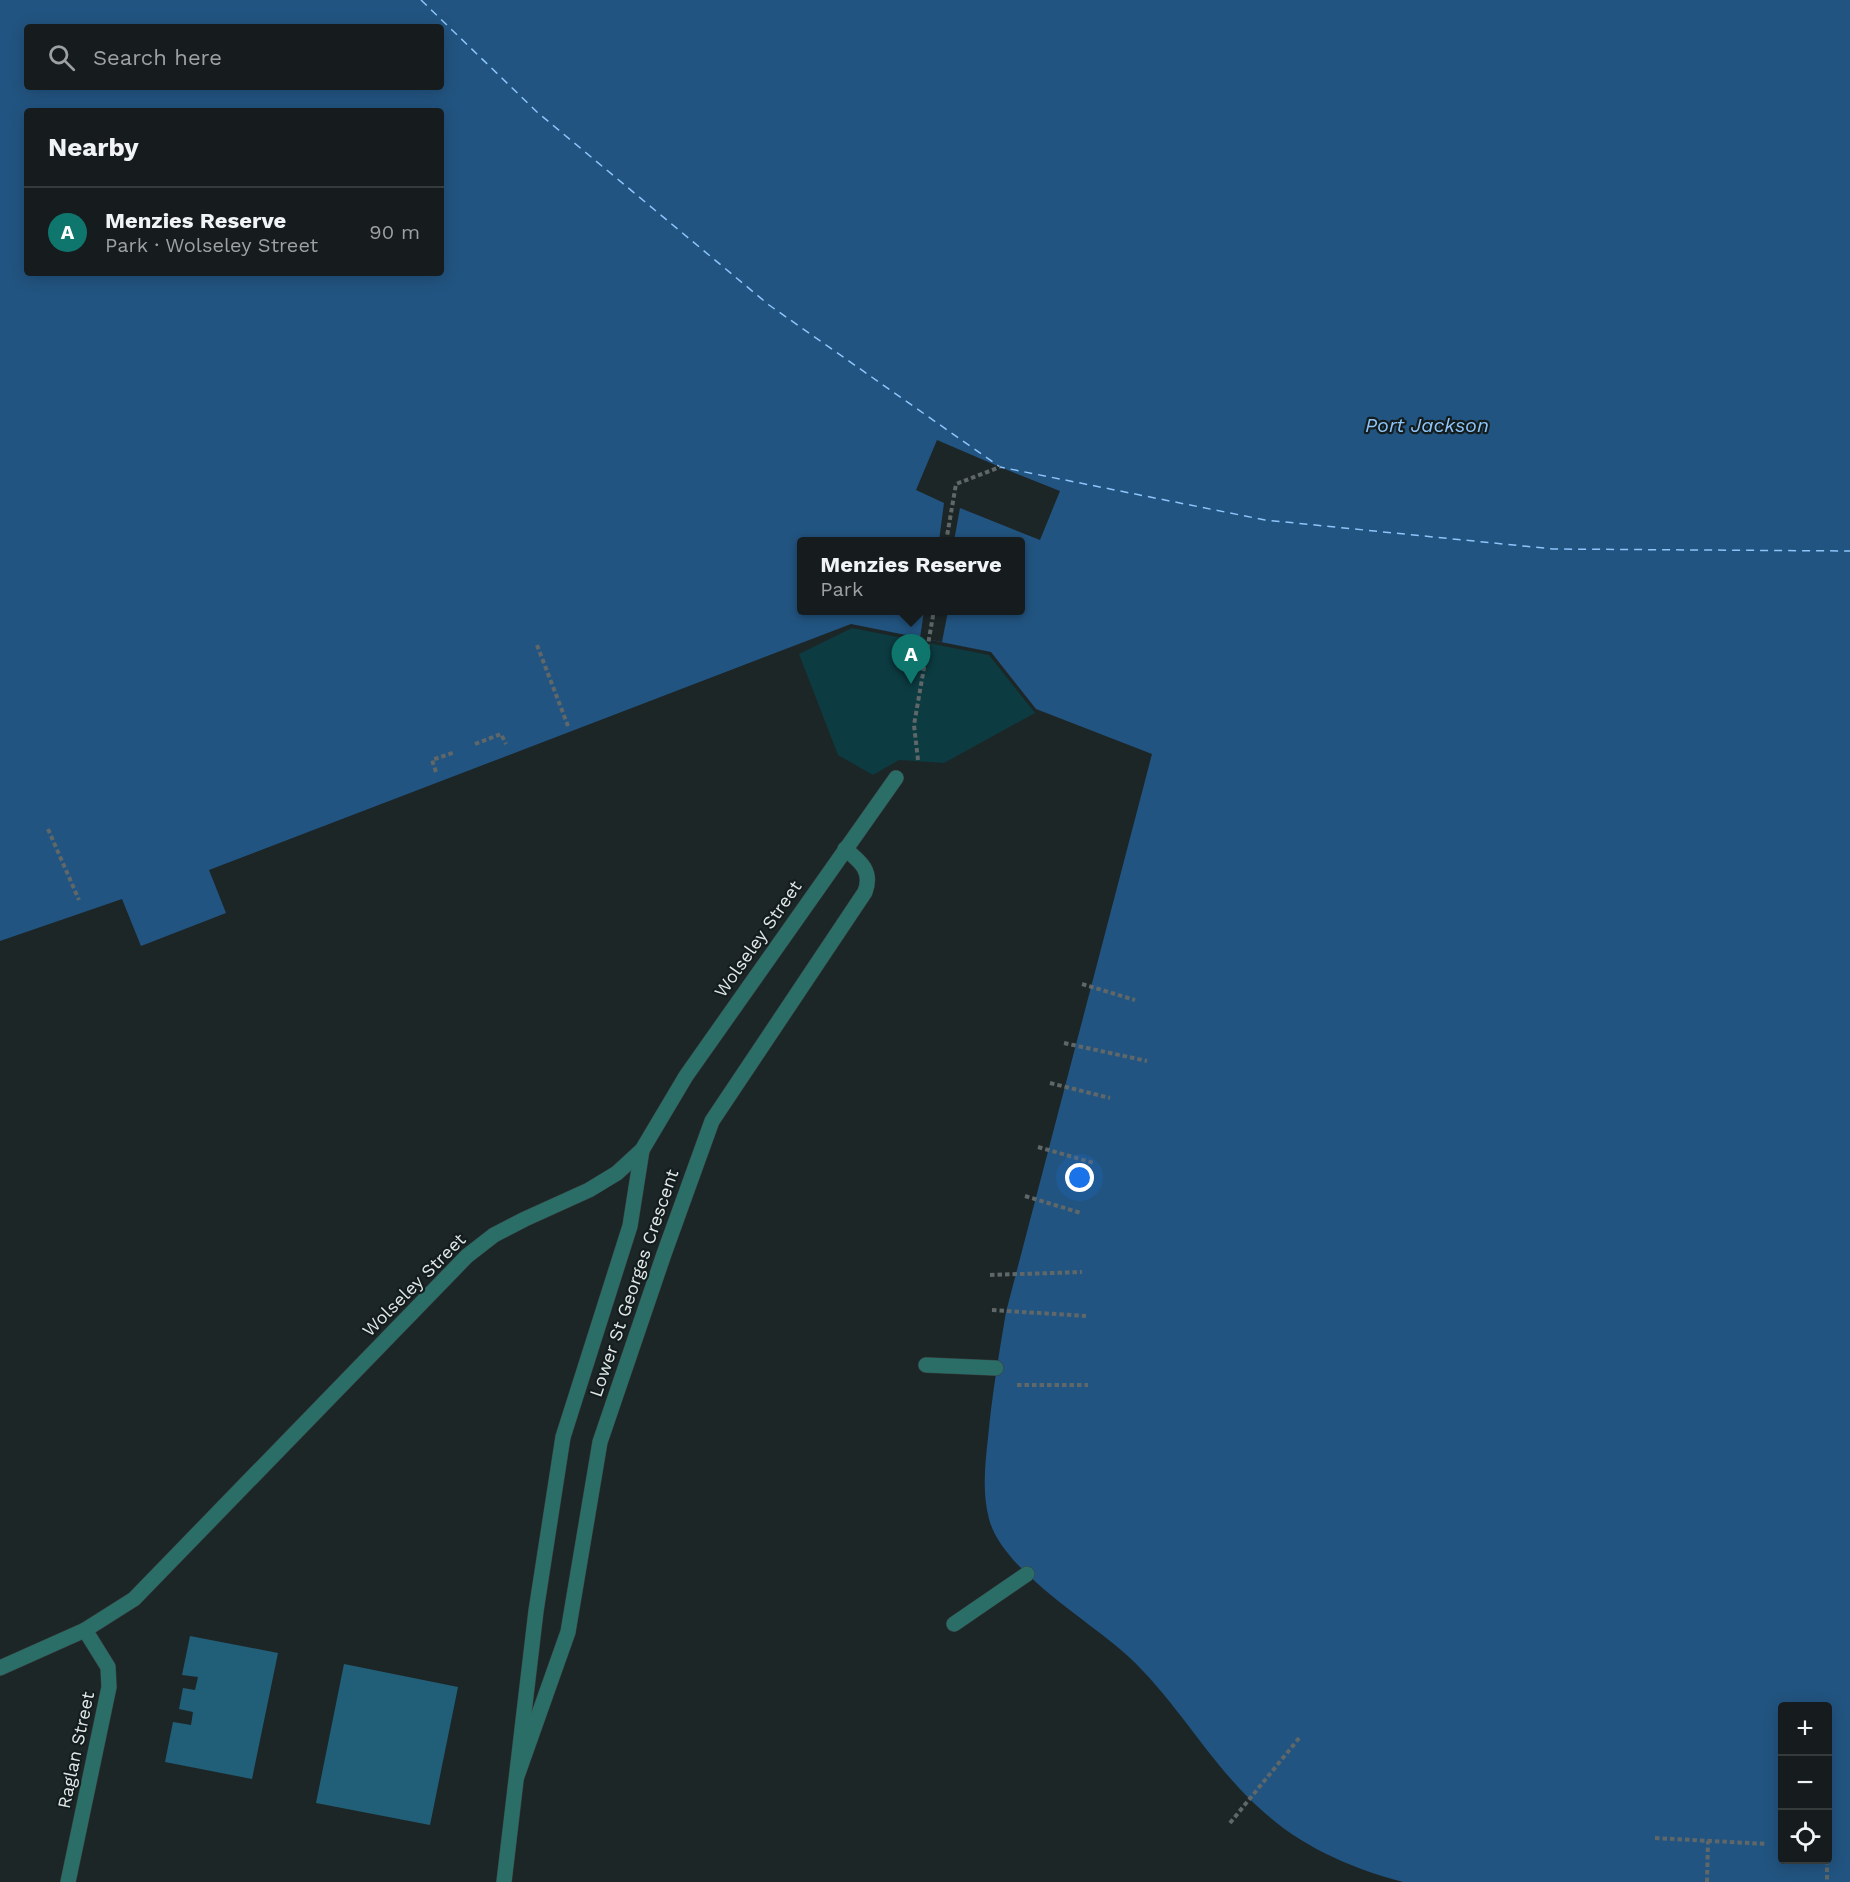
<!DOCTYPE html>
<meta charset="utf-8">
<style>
body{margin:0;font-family:"Work Sans",sans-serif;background:#23292a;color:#f1f3f6}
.controls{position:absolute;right:18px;bottom:18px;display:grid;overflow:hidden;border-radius:6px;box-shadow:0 3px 15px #0003}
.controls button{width:54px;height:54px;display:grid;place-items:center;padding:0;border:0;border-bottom:2px solid #353a3b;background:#161c1d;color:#f1f3f6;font:30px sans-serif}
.you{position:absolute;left:1080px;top:1178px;width:21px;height:21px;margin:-15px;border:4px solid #fff;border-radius:50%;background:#1a73e8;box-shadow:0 0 0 9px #1a73e833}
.badge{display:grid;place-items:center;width:39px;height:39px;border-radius:50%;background:#0f766e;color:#fff;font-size:20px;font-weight:700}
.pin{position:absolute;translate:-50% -50px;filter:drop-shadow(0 2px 3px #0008)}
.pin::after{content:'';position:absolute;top:32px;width:21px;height:18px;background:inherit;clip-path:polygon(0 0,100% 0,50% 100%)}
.popup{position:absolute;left:797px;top:537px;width:228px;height:78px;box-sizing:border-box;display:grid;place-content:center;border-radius:6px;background:#161c1d;filter:drop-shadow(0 2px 4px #0005);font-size:20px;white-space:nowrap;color:#9ea1a4}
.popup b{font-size:22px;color:#f1f3f6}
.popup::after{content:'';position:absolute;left:50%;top:100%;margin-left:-12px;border:12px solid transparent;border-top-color:#161c1d}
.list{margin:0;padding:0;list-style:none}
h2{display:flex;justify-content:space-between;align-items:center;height:78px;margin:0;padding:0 24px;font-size:26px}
h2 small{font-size:20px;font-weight:400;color:#9ea1a4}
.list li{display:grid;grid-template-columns:39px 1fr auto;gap:18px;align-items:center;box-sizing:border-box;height:90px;padding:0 24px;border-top:2px solid #353a3b}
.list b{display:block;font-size:22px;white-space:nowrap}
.list p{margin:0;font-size:20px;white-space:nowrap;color:#9ea1a4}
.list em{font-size:20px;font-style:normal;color:#9ea1a4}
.icon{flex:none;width:33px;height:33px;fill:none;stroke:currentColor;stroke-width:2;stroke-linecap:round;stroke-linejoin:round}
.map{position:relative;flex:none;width:1850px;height:1882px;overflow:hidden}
.search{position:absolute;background:#161c1d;box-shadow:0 3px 15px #0003;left:24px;top:24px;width:420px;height:66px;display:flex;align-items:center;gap:15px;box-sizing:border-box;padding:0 21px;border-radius:6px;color:#9ea1a4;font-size:22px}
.panel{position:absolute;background:#161c1d;box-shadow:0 3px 15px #0003;left:24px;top:108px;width:420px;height:168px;border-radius:6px}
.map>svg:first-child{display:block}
.green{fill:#0c3b41}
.water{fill:#225481;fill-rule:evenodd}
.pier{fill:#1d2627}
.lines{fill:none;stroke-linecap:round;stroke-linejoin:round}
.ferry{stroke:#8dc5fb;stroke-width:1.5;stroke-dasharray:8 6;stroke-linecap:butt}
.building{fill:#215f78}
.minor-casing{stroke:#384142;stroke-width:16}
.path{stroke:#5f6768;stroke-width:4;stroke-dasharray:4.5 3;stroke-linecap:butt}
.minor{stroke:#2b6e67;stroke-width:15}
.labels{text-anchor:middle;stroke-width:4.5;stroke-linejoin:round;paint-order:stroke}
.street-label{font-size:18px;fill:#e1e7e7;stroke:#141d1e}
.water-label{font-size:20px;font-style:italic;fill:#8dc5fb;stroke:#141d1e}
</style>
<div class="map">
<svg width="1850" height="1882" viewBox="0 0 1850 1882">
<rect width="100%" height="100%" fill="#1d2627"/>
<path class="green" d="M852,628L989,655L1035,713L944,763L899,760L873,775L838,755L799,654Z"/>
<path class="water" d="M0,0H1850V1882H1403C1354,1869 1304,1848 1266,1814C1213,1769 1180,1705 1129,1657C1089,1620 1003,1571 989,1519C982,1492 985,1465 988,1438C992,1395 999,1354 1006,1312L1152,754L1036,709L991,652L851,624L209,870L226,913L141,946L122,899L0,941ZM27,27H441V87H27ZM27,111H441V273H27ZM802,542H1020V610H802ZM1782,1706H1828V1860H1782Z"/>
<g class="pier">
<path d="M937,440L1000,467L1060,491L1040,540L960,508L954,541H939L944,503L916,490Z"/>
<path d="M924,611H948L942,642L920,638Z"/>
</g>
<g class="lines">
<path class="ferry" d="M421,0L537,112L769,305L1000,467L1265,520L1553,549L1850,551"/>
</g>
<g class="building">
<path d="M190,1636L278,1653L252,1779L165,1762L173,1722L191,1725L193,1712L179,1709L183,1688L195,1690L198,1677L182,1675Z"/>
<path d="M344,1664L458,1687L430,1825L316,1803Z"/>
</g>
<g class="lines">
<defs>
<g id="minor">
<path d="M926,1365L996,1368"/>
<path d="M954,1624L1027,1574"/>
<path d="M0,1668L85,1630L134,1599L467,1256L494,1235L525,1219L589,1190L617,1173L642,1150L686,1076L896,778"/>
<path d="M517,1776L568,1632L600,1442L664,1254L712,1121L865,892C873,871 860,861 845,849"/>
<path d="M68,1882L109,1687L108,1667L85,1630"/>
<path d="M504,1882L536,1611L563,1437L630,1226L642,1150"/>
</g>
</defs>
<use href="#minor" class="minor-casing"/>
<g class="path">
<path d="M946,542L956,484L1000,467"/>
<path d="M537,645L568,726"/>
<path d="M475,744L501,734L506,744"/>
<path d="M918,760L914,725L934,610"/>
<path d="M436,772L432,760L455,752"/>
<path d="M48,829L79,900"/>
<path d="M1082,984L1135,1000"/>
<path d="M1064,1043L1147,1061"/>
<path d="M1050,1083L1110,1098"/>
<path d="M1038,1147L1094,1163"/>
<path d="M1025,1196L1081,1213"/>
<path d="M990,1275L1082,1272"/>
<path d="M992,1310L1086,1316"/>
<path d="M1017,1385H1088"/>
<path d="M1230,1823L1300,1737"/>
<path d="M1655,1838L1767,1844"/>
<path d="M1827,1860V1882"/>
<path d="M1707,1882L1708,1841"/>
</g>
<use href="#minor" class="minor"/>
</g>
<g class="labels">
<g class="street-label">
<text transform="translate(758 939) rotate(-55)" y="6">Wolseley Street</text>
<text transform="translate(634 1283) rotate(-71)" y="6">Lower St Georges Crescent</text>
<text transform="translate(414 1285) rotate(-45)" y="6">Wolseley Street</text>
<text transform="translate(76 1750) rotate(-78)" y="6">Raglan Street</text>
</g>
<g class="water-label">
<text x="1427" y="432">Port Jackson</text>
</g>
</g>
</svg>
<div class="controls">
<button>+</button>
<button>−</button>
<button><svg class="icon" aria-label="locate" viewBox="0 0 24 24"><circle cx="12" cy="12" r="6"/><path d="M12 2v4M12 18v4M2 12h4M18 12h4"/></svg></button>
</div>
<div class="you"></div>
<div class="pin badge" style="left:911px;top:684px">A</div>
<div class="popup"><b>Menzies Reserve</b>Park</div>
<div class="search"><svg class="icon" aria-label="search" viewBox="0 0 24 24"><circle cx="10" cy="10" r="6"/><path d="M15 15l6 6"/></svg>Search here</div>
<section class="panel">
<h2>Nearby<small></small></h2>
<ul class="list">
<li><span class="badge">A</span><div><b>Menzies Reserve</b><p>Park · Wolseley Street</p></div><em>90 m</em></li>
</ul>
</section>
</div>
